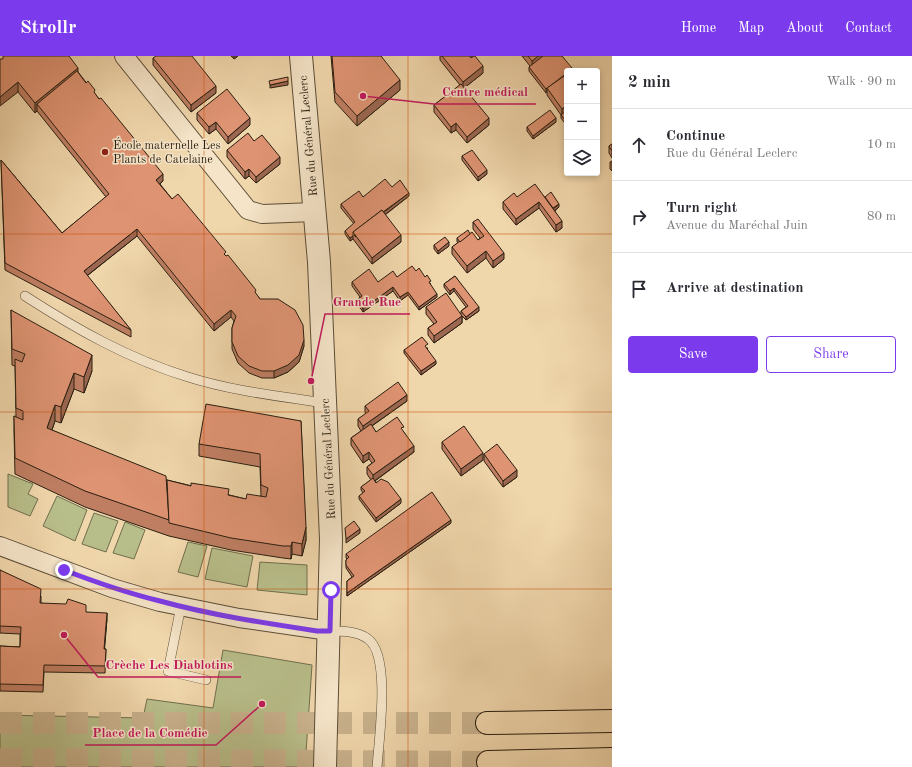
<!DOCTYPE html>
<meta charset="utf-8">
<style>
body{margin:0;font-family:"Old Standard TT",serif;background:#f7f7f7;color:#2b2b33}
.controls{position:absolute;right:12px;top:12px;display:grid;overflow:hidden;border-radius:4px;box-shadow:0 2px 6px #0003}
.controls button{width:36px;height:36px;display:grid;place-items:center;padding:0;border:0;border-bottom:1px solid #e1e1e2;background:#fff;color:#2b2b33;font:20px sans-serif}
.stop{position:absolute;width:12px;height:12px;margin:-9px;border:3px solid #7c3aed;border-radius:50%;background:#fff}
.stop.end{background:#7c3aed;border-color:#fff;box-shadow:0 1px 4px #0008}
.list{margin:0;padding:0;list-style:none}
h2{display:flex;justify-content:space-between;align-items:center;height:52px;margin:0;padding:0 16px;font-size:17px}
h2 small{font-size:13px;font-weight:400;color:#7c7c81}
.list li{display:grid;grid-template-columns:26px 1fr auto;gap:12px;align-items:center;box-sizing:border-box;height:72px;padding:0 16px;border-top:1px solid #e1e1e2}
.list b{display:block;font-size:15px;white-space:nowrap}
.list p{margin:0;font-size:13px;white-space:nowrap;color:#7c7c81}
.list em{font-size:13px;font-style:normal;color:#7c7c81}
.actions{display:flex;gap:8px;padding:12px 16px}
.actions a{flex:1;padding:9px 0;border:1px solid #7c3aed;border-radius:4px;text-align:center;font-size:14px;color:#7c3aed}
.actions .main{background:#7c3aed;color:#fff}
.icon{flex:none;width:22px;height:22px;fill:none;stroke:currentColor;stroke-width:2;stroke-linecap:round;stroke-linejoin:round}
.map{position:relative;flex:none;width:612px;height:711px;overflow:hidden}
header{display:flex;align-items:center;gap:24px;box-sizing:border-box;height:56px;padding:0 20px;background:#7c3aed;color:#fff}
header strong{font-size:19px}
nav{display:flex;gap:22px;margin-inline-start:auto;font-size:14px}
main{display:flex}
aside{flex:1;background:#fff}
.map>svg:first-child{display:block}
.green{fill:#b8be8a;stroke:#706e4d}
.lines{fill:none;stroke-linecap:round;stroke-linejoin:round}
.motorway-tunnel{stroke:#c8b18c;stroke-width:22;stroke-dasharray:22 11;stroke-linecap:butt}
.service-casing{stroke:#5b4c37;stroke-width:10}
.minor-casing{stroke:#5b4c37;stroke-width:20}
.tertiary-casing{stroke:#5b4c37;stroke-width:24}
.motorway-casing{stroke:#291e10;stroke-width:24}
.service{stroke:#f5e4c8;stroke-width:9}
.minor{stroke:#f5e4c8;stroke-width:18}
.tertiary{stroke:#f5e4c8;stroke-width:22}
.motorway{stroke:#f0d6ab;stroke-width:22}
.wall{fill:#bf7e62;stroke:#291e10}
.shaded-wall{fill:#9b6750;stroke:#291e10}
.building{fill:#de9372;stroke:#291e10}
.route{stroke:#7c3aed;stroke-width:5}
.grid{fill:none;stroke:#cb500d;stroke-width:1;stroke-opacity:0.55}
.poi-dot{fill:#8f2418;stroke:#f5e4c8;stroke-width:1.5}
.labels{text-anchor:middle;stroke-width:3;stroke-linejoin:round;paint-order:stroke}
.street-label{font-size:12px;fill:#291e10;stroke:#f5e4c8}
.poi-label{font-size:12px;fill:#291e10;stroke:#f5e4c8;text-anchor:start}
.leader{fill:none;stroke:#c2185b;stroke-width:1.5}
.callout-dot{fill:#c2185b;stroke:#f5e4c8;stroke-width:1.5}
.callout-label{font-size:13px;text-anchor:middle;font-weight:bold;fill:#c2185b;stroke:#f5e4c8;stroke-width:3;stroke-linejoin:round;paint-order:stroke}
</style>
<header>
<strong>Strollr</strong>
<nav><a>Home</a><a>Map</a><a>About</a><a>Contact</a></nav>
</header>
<main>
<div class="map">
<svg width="612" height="711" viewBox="0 0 612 711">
<rect width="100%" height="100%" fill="#f0d6ab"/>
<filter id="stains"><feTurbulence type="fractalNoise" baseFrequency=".005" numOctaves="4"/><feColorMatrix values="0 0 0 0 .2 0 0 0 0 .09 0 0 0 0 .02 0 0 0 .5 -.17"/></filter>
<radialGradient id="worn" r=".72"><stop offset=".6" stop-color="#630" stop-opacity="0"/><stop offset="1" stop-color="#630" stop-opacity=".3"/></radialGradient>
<g class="green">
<path d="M8,418L33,428L28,438L38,443L30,460L8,451Z"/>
<path d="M57,440L87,454L75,485L43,470Z"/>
<path d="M94,457L118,465L106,496L82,488Z"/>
<path d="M125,466L145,474L134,503L113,497Z"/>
<path d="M188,486L207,490L198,521L178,516Z"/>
<path d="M212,492L253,500L247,531L205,523Z"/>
<path d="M260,506L307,509V539L257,534Z"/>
<path d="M223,594L312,609L305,711H0V659L143,662L147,643L213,652Z"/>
</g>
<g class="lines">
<g class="motorway-tunnel">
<path d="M0,667H487"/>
<path d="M0,703L488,706"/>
</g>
<defs>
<g id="service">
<path d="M25,240C76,273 129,303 188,321C232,335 279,340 325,347"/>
<path d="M181,550L168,615L206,624"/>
<path d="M329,575C342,575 358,575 368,583C391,599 379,683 377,711"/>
</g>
<g id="minor">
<path d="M124,0L248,154L262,158L315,156"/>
<path d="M0,490L112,532L160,546L239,562L329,575"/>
</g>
<path id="tertiary" d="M301,0L319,206L331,483L325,711"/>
<g id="motorway">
<path d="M487,667L612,665"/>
<path d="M488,706L612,703"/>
</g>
</defs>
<use href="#service" class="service-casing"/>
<use href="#minor" class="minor-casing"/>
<use href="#tertiary" class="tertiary-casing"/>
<use href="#motorway" class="motorway-casing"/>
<use href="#service" class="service"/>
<use href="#minor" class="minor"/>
<use href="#tertiary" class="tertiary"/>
<use href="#motorway" class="motorway"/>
</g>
<g class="wall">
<path d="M231,0H238L234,3Z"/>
<path d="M331,0H381L400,34L357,70L335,46Z"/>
<path d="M440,0H472L483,17L464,32L489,69L467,87L456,74L451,77L434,56V49L460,29L440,4Z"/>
<path d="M522,0H562L572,15H567V70L561,62V59L547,39V36L546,37L529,15V11L530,10Z"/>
<path d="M153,2L216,37L191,56L153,9Z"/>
<path d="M3,3L78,16L163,125L160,128L172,143L226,200L260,243L304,290L299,306L288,316L274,322H262L249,317L238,307L232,293V272L234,265L231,261L214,275L137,180L87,220L131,274V281L5,214L1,104L62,177L106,141L37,55L35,57L18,36Z"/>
<path d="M197,57L250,69L228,88L216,73L209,78L197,64Z"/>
<path d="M556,66L533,83L527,75V71Z"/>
<path d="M254,85L280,108L256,127L249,120L245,123L227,101V94Z"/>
<path d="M612,88V102L609,97V90Z"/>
<path d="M462,100L487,118L478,125L462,104Z"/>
<path d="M612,105V115L610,113V106Z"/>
<path d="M392,131L409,140L385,159L401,186L372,208L353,183L350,185L345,178V175L354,168L341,152V148Z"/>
<path d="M517,141H545L559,151L555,155L562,172L556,176L539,152L516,169L503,153V146Z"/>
<path d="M473,166L504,203L493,212L486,202L467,217L452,198V191L458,187L457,186V182L470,178L478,184L480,182L473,173Z"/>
<path d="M434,189L449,190L438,198L434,193Z"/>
<path d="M416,215L431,228L430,229L437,241L419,254L408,239L400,245L393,235L363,256L357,247V244L360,241L352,230V226H378L397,221Z"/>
<path d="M455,220L479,255L466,264L462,260V267L434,287L428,279V272L434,268L426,258V251L461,258V255L466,251L454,235L450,239L444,231V228Z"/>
<path d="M11,254L92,315L84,337L74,333L61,367L55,365L52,374L167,424L246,443L261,440L260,411L199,400V388L301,365L306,484L302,500L292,498L291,503L283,502L231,494L169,480L85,451L15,418L14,376V360L16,361L15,310L12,309Z"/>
<path d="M428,292L427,293L436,308L421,319L404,297V294Z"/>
<path d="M407,345L372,370L376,376H404L414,396L375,425L401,447L376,466L359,443V440L363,437L361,434V431L371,424L367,418V411L372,407L369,403L363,407L351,389V382L361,375L358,370V363L366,358L365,356V350Z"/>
<path d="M442,386L483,404L461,420L442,393Z"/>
<path d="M484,398L517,421L503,431L484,405Z"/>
<path d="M451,467L347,540V525L352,521L346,512V504L347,503L346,502V498Z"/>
<path d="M0,514L41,540V547L86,556L107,563L104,593H106L105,617L44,616L43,636L0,635V590L20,591V578L0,577Z"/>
</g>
<g class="shaded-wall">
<path d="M234,0H238L234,3Z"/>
<path d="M538,0H547L532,12V5Z"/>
<path d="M483,10V17L463,33V26Z"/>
<path d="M78,12V22L37,48V55L35,57V47Z"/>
<path d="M567,17V20L547,32V36L546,37V33Z"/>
<path d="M400,24V34L357,70V60Z"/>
<path d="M288,25V29L270,32V29Z"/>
<path d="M18,26V36L0,50V41Z"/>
<path d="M216,30V37L191,56V49Z"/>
<path d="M567,49V56L562,60V53Z"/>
<path d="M250,62V69L228,88V81Z"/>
<path d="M489,62V69L467,87V81Z"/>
<path d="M556,62V66L533,83V80Z"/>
<path d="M599,62V65L597,67V63Z"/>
<path d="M216,66V73L209,78V71Z"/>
<path d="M456,67V74L451,77V71Z"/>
<path d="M280,101V108L256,127V121Z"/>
<path d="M249,113V120L245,123V116Z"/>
<path d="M487,114V118L478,125V121Z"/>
<path d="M163,118V125L156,131V124Z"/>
<path d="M409,137V140L356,181L354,179Z"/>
<path d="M539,146V152L516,169V163Z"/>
<path d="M559,148V151L552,157V154Z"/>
<path d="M562,165V172L556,176V169Z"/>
<path d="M137,173V180L84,222V215Z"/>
<path d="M401,179V186L372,208V202Z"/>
<path d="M353,180V183L350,185V182Z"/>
<path d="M449,186V190L438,198V195Z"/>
<path d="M486,195V202L467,217V210Z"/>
<path d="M504,197V203L493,212V205Z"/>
<path d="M393,231V235L363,256V253Z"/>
<path d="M454,232V235L450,239V235Z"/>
<path d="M408,236V239L400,245V241Z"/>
<path d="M437,238V241L419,254V251Z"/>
<path d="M479,251V255L466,264V261Z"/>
<path d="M231,254V261L214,275V268Z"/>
<path d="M462,260V267L434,287V280Z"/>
<path d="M304,284V290L299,306L288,316L274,322V315Z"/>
<path d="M92,299V315L84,337V321Z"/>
<path d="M436,305V308L421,319V315Z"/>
<path d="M74,317V333L61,367V351Z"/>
<path d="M407,339V345L363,376V370Z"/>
<path d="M55,349V365L47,388V372Z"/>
<path d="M414,390V396L373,426V419Z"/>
<path d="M369,396V403L363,407V400Z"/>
<path d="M483,397V404L461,420V413Z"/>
<path d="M517,414V421L503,431V425Z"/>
<path d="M401,443V447L376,466V462Z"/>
<path d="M451,464V467L347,540V537Z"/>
<path d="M306,471V484L302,500V488Z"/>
<path d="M360,473V477L346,487V483Z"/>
<path d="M292,486V498L291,503V490Z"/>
<path d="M107,557V563L104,600V593Z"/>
</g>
<g class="building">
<path d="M3,0H69L78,12L35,47L18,26L0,41V3H3Z"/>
<path d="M156,0H192L216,30L191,49L153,2Z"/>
<path d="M332,0H381L400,24L357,60L335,36Z"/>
<path d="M442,0H470L471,2L474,0H475L483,10L463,26Z"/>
<path d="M528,0H538L532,5Z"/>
<path d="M543,0H562L572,12L569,15H567V17L546,33L529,11Z"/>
<path d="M77,15L86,27L88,25L95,34L94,36L99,43L101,42L163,118L156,124L172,143L178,138L226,196L224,198L226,200L228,199L256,234L255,236L260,243H278L295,254L303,269L304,284L299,299L288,309L274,315H262L249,310L238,300L232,286V272L236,260L231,254L214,268L137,173L84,215L131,274L5,207L1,104L62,177L109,138L37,48Z"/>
<path d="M567,18V49L562,53L547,32Z"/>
<path d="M288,21V25L270,29L269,25Z"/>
<path d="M461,28L489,62L467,81L456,67L451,71L434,49Z"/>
<path d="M227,33L250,62L228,81L216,66L209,71L197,57Z"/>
<path d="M550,54L556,62L533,80L527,71Z"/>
<path d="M567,54V66L561,59Z"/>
<path d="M248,77L254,85L262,79L280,101L256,121L249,113L245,116L227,94Z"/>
<path d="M612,88V95L609,90Z"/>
<path d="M472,94L487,114L478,121L462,100Z"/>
<path d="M385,123L392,131L400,124L409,137L383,156L382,154L353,176V180L350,182L345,175L355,166L341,148L359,135L363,141Z"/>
<path d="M535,128L562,165L556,169L539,146L516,163L503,146L514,137L517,141Z"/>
<path d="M551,136L559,148L553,152L545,141Z"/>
<path d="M382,154L401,179L372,202L353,176Z"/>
<path d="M478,163L504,197L493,205L486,195L467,210L452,191L472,176L478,184L484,180L473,166Z"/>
<path d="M468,174L470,178L460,186L457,182Z"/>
<path d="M445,181L449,186L438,195L434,189Z"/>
<path d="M412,210L416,215L419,212L425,221L427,219L431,225L429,226L437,238L419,251L408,236L400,241L393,231L363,253L357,244L362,240L352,226L369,213L378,226L393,215L397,221Z"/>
<path d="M455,220L479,251L466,261L461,255L468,250L454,232L450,235L444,228Z"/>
<path d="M446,237L462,260L434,280L428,272L437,266L426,251Z"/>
<path d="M11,254L92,299L84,321L74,317L61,351L55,349L47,372L166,420L169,464L85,435L15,402L14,360L23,364V355L16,352L15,303L22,306L25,298L12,293Z"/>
<path d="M422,281L428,288L425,290L436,305L421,315L404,294Z"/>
<path d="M398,326L407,339L363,370L358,363L369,355L365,350Z"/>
<path d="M206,348L301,365L306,471L302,488L292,486L291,490H283L231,482L169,467L167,424L191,430V427L229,433L228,439L246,443L247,438L266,441L268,432L261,429L260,398L199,388Z"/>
<path d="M397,361L404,371L401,372L414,390L373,419L367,411L375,405L369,396L363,400L351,382L371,368L376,376Z"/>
<path d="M464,370L483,397L461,413L442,386Z"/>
<path d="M497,388L517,414L503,425L484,398Z"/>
<path d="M373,422L376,427L381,423L388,426L401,443L376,462L359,440L365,435L361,431Z"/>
<path d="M432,436L451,464L347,537V525L354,520L346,509V504L349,501L346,498Z"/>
<path d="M354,465L360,473L346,483L345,472Z"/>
<path d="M0,514L41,533L40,547L66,548L68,543L86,549V556L107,557L104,593H106L105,610L44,609L43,629L0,628V590L20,591L21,571L0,570Z"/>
</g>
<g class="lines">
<path class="route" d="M64,514C95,526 127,537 160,545C211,559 264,567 317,575H330L331,534"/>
</g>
<path class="grid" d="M204,0V711M408,0V711M0,178H612M0,356H612M0,533H612"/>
<circle class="poi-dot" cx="105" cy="96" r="4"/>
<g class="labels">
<g class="street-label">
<text transform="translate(308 80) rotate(-95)" y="4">Rue du Général Leclerc</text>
<text transform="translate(328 403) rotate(-93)" y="4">Rue du Général Leclerc</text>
</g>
<g class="poi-label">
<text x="113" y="93">École maternelle Les<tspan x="113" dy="14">Plants de Catelaine</tspan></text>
</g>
</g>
<path class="leader" d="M363 40L434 48H536M311 325L325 258H410M64 579L98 621H241M262 648L216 689H85"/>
<g class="callout-dot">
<circle cx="363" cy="40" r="4"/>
<circle cx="311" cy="325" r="4"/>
<circle cx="64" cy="579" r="4"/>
<circle cx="262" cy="648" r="4"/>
</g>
<g class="callout-label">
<text x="485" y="40">Centre médical</text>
<text x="367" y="250">Grande Rue</text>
<text x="169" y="613">Crèche Les Diablotins</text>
<text x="150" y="681">Place de la Comédie</text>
</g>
<rect width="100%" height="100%" filter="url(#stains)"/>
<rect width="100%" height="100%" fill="url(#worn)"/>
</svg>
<div class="controls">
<button>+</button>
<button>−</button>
<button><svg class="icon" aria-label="layers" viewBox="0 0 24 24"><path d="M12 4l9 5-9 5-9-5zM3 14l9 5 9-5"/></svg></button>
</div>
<div class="stop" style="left:331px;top:534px"></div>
<div class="stop end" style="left:64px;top:514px"></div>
</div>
<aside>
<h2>2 min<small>Walk · 90 m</small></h2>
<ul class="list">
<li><svg class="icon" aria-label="ahead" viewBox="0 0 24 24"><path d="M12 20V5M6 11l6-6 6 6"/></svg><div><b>Continue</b><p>Rue du Général Leclerc</p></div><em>10 m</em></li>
<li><svg class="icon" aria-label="right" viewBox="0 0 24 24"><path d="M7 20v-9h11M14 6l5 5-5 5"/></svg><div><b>Turn right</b><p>Avenue du Maréchal Juin</p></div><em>80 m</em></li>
<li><svg class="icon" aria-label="arrive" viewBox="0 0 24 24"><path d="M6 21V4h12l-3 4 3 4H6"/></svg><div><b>Arrive at destination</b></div></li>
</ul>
<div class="actions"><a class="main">Save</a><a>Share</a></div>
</aside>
</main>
